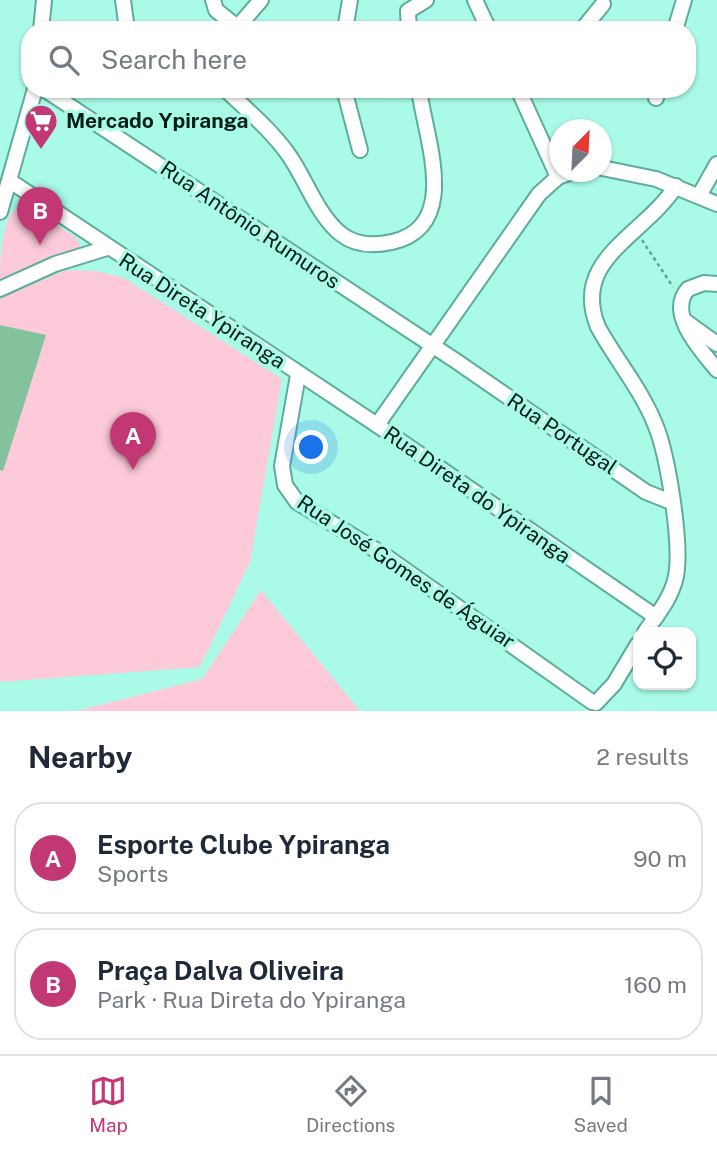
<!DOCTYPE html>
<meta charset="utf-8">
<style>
body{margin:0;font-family:"Public Sans",sans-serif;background:#f6f6f7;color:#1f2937}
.controls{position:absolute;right:21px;bottom:21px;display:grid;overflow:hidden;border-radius:14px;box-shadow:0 2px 5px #0004}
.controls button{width:63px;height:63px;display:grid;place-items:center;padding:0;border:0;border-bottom:2px solid #e0e1e3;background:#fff;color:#1f2937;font:35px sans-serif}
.compass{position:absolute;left:549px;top:119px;width:63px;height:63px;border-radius:50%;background:#fff;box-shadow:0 2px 5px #0004;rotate:24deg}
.you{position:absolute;left:312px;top:448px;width:24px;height:24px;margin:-18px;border:5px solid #fff;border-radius:50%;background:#1a73e8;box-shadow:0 0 0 10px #1a73e833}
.badge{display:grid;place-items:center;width:46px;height:46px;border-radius:50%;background:#c13874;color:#fff;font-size:23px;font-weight:700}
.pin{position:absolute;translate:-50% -58px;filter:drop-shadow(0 2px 4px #0008)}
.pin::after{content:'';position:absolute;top:37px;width:24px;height:21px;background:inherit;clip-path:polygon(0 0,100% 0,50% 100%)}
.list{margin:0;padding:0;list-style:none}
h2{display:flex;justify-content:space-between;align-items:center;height:91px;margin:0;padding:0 28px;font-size:30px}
h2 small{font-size:23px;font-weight:400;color:#747a83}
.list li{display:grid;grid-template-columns:46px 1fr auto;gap:21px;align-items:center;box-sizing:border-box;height:112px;margin:0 14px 14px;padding:0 14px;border:2px solid #e0e1e3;border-radius:28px}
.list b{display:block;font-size:26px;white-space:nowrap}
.list p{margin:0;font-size:23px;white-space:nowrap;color:#747a83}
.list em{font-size:23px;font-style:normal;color:#747a83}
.icon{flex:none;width:38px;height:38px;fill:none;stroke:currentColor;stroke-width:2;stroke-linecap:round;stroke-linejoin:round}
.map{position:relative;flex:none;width:717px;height:711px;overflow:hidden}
.search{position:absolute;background:#fff;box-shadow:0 2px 5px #0004;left:21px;right:21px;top:21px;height:77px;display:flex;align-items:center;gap:18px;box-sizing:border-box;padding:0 24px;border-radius:28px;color:#747a83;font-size:26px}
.sheet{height:343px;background:#fff}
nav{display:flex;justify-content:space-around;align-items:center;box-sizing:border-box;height:98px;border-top:2px solid #e0e1e3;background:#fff;font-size:19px;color:#747a83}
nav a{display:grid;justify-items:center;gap:4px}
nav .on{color:#c13874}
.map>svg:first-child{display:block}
.green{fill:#fdcada}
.building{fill:#83c29d}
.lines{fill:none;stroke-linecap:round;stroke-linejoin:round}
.minor-casing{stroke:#5dad9c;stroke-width:18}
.path{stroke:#64a092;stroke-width:2.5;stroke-dasharray:3.5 3.5;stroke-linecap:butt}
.minor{stroke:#fff;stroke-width:14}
.labels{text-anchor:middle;stroke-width:7;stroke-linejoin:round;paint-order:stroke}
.poi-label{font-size:21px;font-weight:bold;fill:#001d17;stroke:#a9fae7;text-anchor:start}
.street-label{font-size:21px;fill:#001d17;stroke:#a9fae7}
</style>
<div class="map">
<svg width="717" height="711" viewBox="0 0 717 711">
<rect width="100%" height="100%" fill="#a9fae7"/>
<g class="green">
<path d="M24,204L77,238L80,246L77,251L0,283C0,262 0,210 24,204Z"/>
<path d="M67,270L97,271L124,278L282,379L250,562L200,667L0,682V295Z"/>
<path d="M261,590L360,711H76L202,679Z"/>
</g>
<path class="building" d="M0,325L46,335L3,471L0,470Z"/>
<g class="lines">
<defs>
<g id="minor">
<path d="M123,0L127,30"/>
<path d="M213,0L216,10L237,27"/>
<path d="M475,0L489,30"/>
<path d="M41,30L44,0"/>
<path d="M235,30L261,0"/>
<path d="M345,30L350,0"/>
<path d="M409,30L408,11L426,0"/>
<path d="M582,30L603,4"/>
<path d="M675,30L684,0"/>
<path d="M44,89L456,361L646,492L671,502"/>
<path d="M225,89C247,110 271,130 288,154C306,179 317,215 341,234C356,246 374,246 392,242C462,226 425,138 419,89"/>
<path d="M344,89L360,150"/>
<path d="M518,89L558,177"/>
<path d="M656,98L658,89"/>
<path d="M602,168L656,179L717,204"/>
<path d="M10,181L377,425L656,617"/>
<path d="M699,196L717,164"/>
<path d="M0,212L35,89"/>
<path d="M717,284L704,283L688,289C666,314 702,351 717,370"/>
<path d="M0,289L55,264L107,248"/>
<path d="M685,321L717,344"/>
<path d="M298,375L282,466L285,485L297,502L384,555L592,702L596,703L614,684L638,644"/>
<path d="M377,425L539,194L558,177L572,172"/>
<path d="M645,632C657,615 672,597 676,576C682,544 668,455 655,424C641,389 616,360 598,327C570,259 644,236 676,186"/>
</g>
</defs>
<use href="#minor" class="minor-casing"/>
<path class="path" d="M642,240L673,287"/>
<use href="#minor" class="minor"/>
</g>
<defs>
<symbol id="supermarket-pin" viewBox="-11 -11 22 30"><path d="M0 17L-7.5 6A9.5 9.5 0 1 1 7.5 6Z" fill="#c13874" stroke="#a9fae7"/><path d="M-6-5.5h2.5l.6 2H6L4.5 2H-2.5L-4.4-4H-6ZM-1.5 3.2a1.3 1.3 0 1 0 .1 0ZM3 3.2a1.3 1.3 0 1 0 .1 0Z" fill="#fff"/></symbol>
</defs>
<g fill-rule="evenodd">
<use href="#supermarket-pin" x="22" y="102" width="38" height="52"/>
</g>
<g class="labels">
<g class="poi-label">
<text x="66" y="128">Mercado Ypiranga</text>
</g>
<g class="street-label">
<text transform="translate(250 225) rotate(34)" y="7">Rua Antônio Rumuros</text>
<text transform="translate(202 311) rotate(33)" y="7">Rua Direta Ypiranga</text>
<text transform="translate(562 434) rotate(34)" y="7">Rua Portugal</text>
<text transform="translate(477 495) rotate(35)" y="7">Rua Direta do Ypiranga</text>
<text transform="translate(406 572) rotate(34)" y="7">Rua José Gomes de Águiar</text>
</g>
</g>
</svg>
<div class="controls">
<button><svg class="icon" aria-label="locate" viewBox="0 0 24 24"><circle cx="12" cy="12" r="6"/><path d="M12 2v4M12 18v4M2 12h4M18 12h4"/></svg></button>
</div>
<svg class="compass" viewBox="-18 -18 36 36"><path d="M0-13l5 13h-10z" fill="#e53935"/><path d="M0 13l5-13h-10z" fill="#747a83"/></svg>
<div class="you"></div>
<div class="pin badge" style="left:133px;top:470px">A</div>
<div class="pin badge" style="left:40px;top:245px">B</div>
<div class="search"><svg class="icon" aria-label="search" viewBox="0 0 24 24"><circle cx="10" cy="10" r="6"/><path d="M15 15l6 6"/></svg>Search here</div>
</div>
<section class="sheet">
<h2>Nearby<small>2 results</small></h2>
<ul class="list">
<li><span class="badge">A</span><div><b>Esporte Clube Ypiranga</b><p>Sports</p></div><em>90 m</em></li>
<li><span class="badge">B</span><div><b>Praça Dalva Oliveira</b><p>Park · Rua Direta do Ypiranga</p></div><em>160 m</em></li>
</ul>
</section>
<nav>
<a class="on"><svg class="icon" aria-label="map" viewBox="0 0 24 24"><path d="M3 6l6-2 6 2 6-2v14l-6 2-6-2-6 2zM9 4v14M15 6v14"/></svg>Map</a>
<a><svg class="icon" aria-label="directions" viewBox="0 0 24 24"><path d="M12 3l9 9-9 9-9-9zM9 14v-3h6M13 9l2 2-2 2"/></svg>Directions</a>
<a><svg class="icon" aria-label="saved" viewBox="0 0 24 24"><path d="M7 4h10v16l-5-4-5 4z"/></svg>Saved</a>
</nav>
